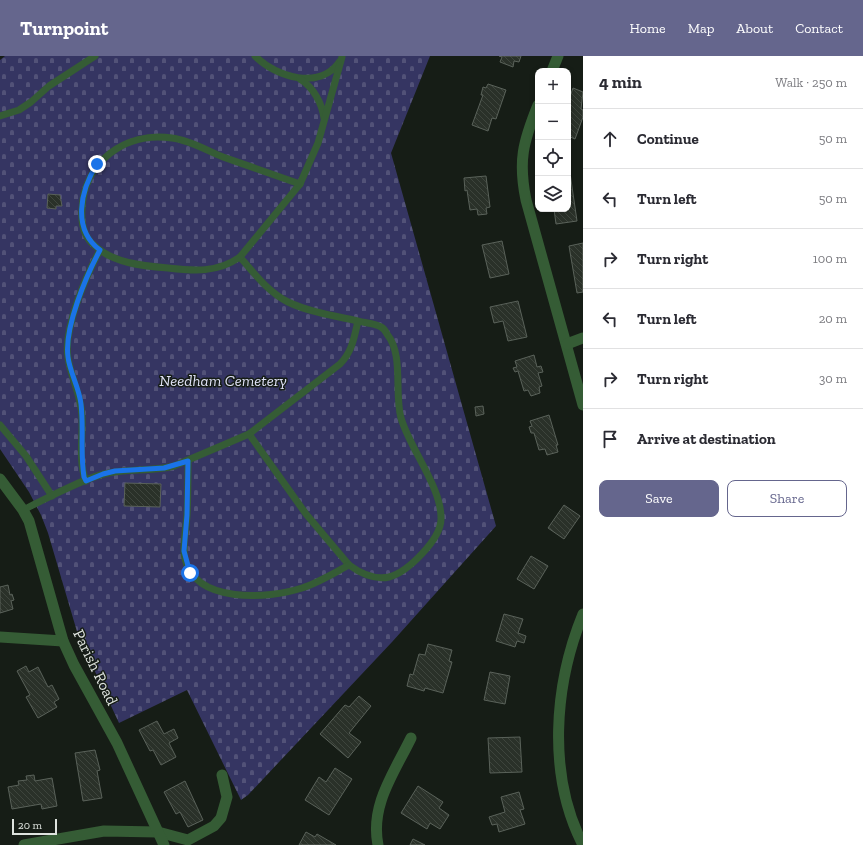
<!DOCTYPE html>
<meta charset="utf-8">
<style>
body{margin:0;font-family:"Zilla Slab",serif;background:#f7f7f7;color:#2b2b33}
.controls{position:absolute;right:12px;top:12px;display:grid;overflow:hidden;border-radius:8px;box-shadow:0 2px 6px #0003}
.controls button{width:36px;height:36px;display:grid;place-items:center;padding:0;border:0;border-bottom:1px solid #e1e1e2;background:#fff;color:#2b2b33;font:20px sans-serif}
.scale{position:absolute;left:12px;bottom:10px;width:45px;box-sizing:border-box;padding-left:4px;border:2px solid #dee3de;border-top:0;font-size:11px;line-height:14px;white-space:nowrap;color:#dee3de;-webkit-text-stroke:3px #161d16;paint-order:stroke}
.stop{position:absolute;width:12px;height:12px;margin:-9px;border:3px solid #1a73e8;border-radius:50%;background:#fff}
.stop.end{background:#1a73e8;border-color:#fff;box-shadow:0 1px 4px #0008}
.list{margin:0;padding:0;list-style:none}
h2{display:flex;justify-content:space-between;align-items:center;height:52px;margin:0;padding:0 16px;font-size:17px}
h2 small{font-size:13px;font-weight:400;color:#7c7c81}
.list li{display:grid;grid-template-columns:26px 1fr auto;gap:12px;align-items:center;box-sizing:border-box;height:60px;padding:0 16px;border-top:1px solid #e1e1e2}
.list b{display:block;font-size:15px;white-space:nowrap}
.list em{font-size:13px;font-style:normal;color:#7c7c81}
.actions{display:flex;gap:8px;padding:12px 16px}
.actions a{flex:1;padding:9px 0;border:1px solid #65668d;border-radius:8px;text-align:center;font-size:14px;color:#65668d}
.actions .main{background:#65668d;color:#fff}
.icon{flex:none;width:22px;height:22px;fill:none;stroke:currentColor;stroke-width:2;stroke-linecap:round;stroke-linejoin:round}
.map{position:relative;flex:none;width:583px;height:789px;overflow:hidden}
header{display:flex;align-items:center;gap:24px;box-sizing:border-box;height:56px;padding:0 20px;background:#65668d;color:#fff}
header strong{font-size:19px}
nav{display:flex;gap:22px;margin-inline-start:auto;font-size:14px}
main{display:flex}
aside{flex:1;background:#fff}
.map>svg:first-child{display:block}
.cemetery{fill:url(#cemetery-stones)}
.building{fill:url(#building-back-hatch);stroke:#5a625a}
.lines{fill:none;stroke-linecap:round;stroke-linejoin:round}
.service{stroke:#355c35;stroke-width:7}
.minor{stroke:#355c35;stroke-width:11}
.tertiary{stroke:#355c35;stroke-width:11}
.route{stroke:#1a73e8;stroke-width:5}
.labels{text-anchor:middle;stroke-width:3;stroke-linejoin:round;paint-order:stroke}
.park-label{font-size:16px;font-style:italic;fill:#dfe1f6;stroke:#161d16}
.street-label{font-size:16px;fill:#dee3de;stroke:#161d16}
</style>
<header>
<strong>Turnpoint</strong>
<nav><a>Home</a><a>Map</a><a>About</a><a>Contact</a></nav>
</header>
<main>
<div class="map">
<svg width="583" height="789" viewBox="0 0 583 789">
<defs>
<pattern id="cemetery-stones" width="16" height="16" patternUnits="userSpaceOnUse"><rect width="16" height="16" fill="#353562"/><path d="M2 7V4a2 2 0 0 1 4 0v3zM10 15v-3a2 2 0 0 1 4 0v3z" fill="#525278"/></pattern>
<pattern id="building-back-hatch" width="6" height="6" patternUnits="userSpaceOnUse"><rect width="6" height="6" fill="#2a3129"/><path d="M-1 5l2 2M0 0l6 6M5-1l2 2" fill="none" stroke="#3e453d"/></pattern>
</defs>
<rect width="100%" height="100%" fill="#161d16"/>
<path class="cemetery" d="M5,0H430L391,97L496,470L392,586L248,739L241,744L187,634L119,667L78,579L48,477L41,459L29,436L0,393V4Z"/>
<g class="building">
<path d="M499,0H521L519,6L514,5L513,11L500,6L502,1Z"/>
<path d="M488,28L506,34L496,63L492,62L488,75L472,69L483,39H481L483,31L486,32Z"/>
<path d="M573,32L583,36L581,53L583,54V61L575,83L568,80V46Z"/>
<path d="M568,117H570L577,165L556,168L554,153H568Z"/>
<path d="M486,120L490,151L486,152L487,158L478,159L477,153L470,154L467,134L465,135L464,122Z"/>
<path d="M48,138L60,139L62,150H56V153L47,152Z"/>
<path d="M502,185L509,218L490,222L482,189Z"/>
<path d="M583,187V236L577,237L569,190Z"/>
<path d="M518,245L527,281L508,285L503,265L494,267L490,251Z"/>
<path d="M534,299L537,311L541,310L543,316L538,317L542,330L539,331L540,337L531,340L528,334L524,335L518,315L515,316L513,312L517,311L515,305Z"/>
<path d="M483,350L484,358L476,360L475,351Z"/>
<path d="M549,359L558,389H556L558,396L547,399L545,393L539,394L534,377H531L529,371L532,370L530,365Z"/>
<path d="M125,427L161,428L160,451L124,450Z"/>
<path d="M564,449L580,460L564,483L548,472Z"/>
<path d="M531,500L548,510L534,533L517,523Z"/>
<path d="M8,529L10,539L12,538L14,544L11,545L13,553L0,557V531Z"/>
<path d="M504,558L523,563L518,577L526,580L524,587L517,585L515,591L496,585Z"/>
<path d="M428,588L452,594L449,605L452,606L443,637L425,632L424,635L407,630L410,618L413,619L419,598L425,599Z"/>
<path d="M26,610L29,616L38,611L48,631L52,629L59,643L54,646L57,651L38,662L26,641L30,639L17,615Z"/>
<path d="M490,616L510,620L505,648L484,644Z"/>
<path d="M359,640L371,650L349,677L361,686L348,702L320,678L345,649L349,651Z"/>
<path d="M157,665L164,678L174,673L178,682L169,687L176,701L161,709L153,694L150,695L139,674Z"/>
<path d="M520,681L522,716L490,717L488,682Z"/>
<path d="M95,694L100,714L97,715L102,742L83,745L75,697Z"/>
<path d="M335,712L352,723L329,759L305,744L319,721L326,726Z"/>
<path d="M34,719L35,725L52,722L57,750L42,753L41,748L12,753L8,731L19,729L18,725L27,724L26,720Z"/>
<path d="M185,725L203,764L188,771L180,756L176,758L164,736Z"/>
<path d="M418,730L443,746L439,752L449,759L440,773L430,767L427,773L401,757Z"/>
<path d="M519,736L524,753L520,754L525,768L499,776L497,768L492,769L489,761L505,756L501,741Z"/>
<path d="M306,776L315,781L317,778L336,789H299Z"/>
<path d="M413,783L425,789H410Z"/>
</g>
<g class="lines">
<g class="service">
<path d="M255,0C276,21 320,35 340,5"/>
<path d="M300,23C313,31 322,47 324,62"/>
<path d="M0,60L19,54L31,46L49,30L95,0"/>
<path d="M300,128L240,201C254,217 268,236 288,246C309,256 335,260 358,265C364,267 375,267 381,271C383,272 386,276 387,278C404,299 394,336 401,362C410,393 442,432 441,463C441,483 408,516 389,521C375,524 360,517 349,509L306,458L249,378L340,308C352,296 354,282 358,265"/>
<path d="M240,201C217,217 194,215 168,212C143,210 112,207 94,189C83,180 81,166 82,153C84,106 125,75 172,82C189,84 206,94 223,101C248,110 274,119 300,128L318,87L342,1"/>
<path d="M0,369L26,400L52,440"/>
<path d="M188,405C188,424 188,442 187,460C186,474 182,490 185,503C196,548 268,543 302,532C318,527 334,517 349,509"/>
<path d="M86,425C78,406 83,382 82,361C81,337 71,323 68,302C63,273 86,220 100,194"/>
<path d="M23,454C47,442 80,424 104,418C127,412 151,416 174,410L249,378"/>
</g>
<g class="minor">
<path d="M552,15L558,0"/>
<path d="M538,49C523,86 518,105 526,144L583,349"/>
<path d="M567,288L583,282"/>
<path d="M583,558C554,629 547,719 583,789"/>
<path d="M0,581L63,585"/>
<path d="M24,789L104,775L158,776L188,784L214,770L221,762L227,741L222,719"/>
<path d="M378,789C370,749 394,717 411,682"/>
</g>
<path class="tertiary" d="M0,423L23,454L29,465L63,585L74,609L117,687L164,789"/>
</g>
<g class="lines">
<path class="route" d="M97,108C80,135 72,173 100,194C86,220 64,272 68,301C70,317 79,331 81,348C84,372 80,396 84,421L86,425L103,418L115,415L164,412L188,405L187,459L184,495L190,517"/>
</g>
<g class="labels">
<g class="park-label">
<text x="223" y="330">Needham Cemetery</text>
</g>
<g class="street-label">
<text transform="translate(96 611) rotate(64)" y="6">Parish Road</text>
</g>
</g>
</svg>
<div class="controls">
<button>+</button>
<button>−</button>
<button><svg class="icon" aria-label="locate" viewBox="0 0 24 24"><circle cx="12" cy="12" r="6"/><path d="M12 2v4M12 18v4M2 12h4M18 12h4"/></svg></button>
<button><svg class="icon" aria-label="layers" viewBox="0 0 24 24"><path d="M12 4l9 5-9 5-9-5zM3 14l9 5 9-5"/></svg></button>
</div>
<div class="scale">20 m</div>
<div class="stop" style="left:190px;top:517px"></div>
<div class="stop end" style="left:97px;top:108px"></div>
</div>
<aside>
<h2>4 min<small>Walk · 250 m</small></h2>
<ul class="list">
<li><svg class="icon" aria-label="ahead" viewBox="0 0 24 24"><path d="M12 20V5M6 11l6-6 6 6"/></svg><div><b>Continue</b></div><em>50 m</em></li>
<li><svg class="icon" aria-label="left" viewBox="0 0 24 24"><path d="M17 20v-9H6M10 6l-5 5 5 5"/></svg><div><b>Turn left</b></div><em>50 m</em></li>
<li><svg class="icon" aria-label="right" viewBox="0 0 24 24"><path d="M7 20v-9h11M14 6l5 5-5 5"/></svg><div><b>Turn right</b></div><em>100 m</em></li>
<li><svg class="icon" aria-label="left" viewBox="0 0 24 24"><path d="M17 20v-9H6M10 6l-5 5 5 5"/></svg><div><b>Turn left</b></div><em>20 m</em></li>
<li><svg class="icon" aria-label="right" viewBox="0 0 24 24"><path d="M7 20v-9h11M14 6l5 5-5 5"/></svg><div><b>Turn right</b></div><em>30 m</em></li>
<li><svg class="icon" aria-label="arrive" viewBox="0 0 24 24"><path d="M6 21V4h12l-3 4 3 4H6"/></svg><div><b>Arrive at destination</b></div></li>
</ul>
<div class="actions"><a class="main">Save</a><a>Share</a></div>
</aside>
</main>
